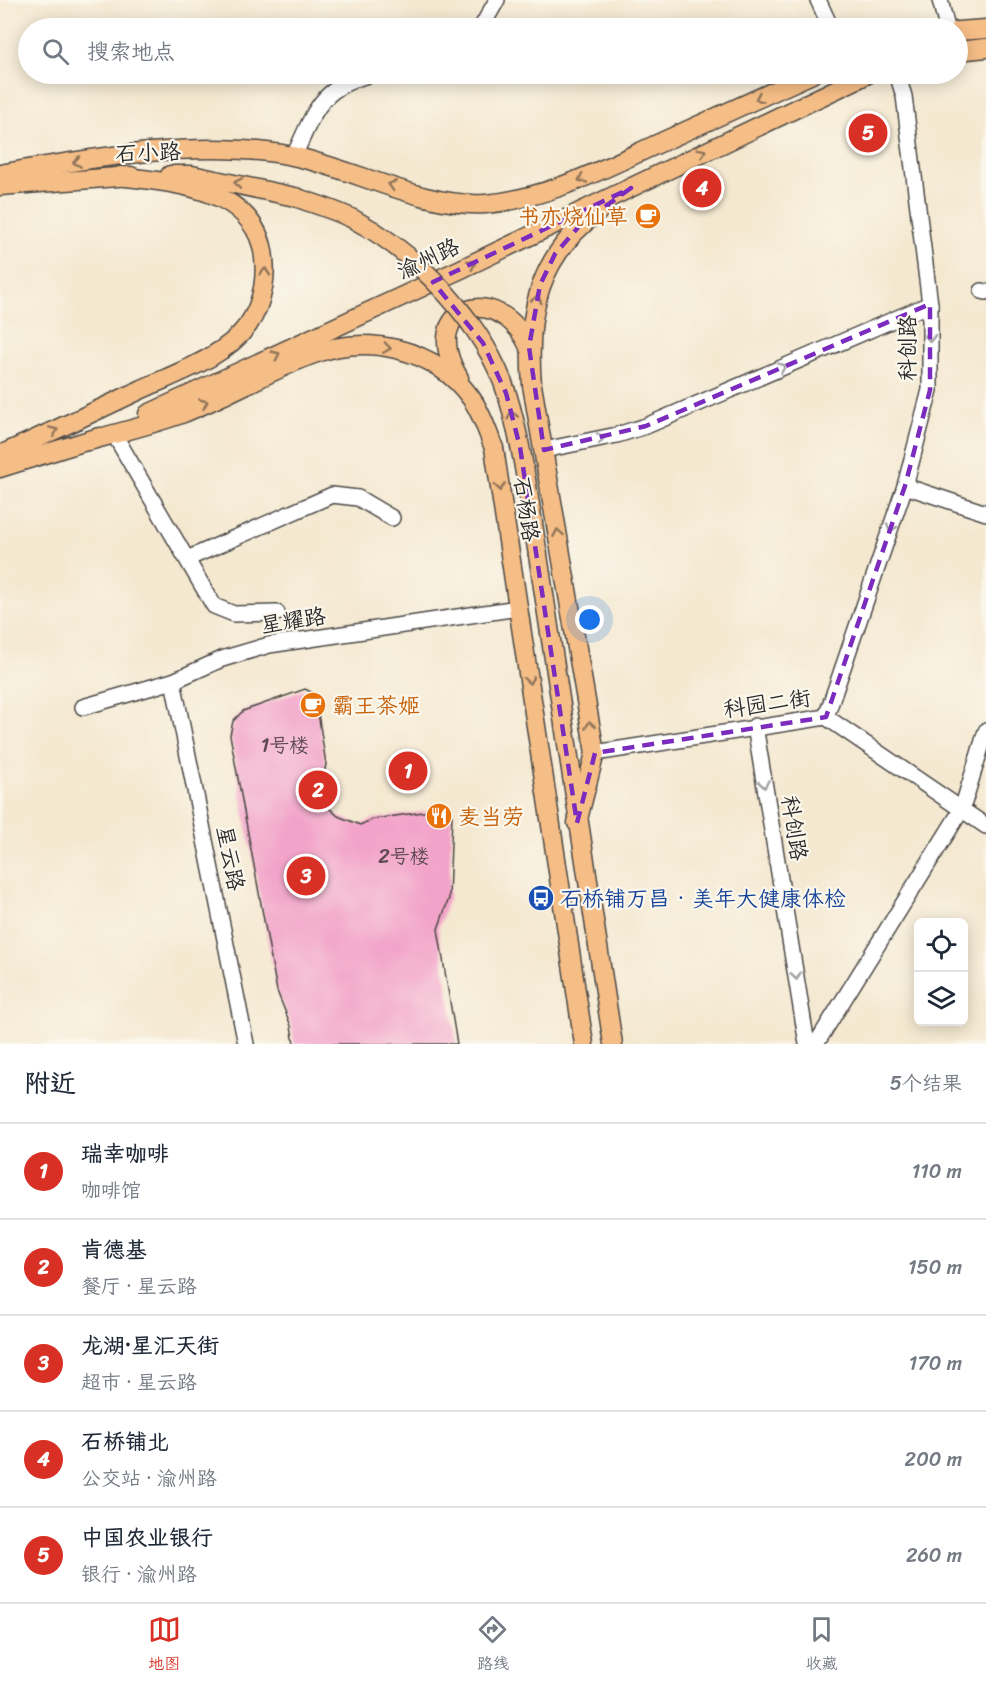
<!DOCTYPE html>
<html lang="zh">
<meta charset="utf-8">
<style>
body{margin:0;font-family:Sriracha,"LXGW WenKai TC",sans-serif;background:#f6f6f7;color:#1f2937}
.controls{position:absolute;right:18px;bottom:18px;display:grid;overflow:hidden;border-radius:9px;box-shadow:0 3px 15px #0003}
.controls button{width:54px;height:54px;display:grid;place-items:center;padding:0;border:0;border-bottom:2px solid #e0e1e3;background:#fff;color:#1f2937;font:30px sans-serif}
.you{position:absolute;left:590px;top:620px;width:21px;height:21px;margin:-15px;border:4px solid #fff;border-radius:50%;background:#1a73e8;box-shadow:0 0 0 9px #1a73e833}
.badge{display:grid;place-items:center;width:39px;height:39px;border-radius:50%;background:#d93025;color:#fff;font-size:20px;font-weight:700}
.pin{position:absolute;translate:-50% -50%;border:3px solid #fff;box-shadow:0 2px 6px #0006}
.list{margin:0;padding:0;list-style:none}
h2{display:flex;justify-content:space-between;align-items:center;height:78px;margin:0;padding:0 24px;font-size:26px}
h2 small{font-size:20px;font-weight:400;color:#747a83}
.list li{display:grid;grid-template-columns:39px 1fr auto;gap:18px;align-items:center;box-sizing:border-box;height:96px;padding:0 24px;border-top:2px solid #e0e1e3}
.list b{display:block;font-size:22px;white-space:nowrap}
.list p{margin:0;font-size:20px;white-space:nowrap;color:#747a83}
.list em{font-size:20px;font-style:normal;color:#747a83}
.icon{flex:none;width:33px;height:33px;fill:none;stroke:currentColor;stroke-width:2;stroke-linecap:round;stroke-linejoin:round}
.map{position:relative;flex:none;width:986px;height:1044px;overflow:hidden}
.search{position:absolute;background:#fff;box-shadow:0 3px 15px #0003;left:18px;right:18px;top:18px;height:66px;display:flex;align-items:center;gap:15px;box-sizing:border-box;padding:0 21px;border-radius:33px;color:#747a83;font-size:22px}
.sheet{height:558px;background:#fff}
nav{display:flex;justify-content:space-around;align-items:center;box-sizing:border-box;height:84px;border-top:2px solid #e0e1e3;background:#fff;font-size:16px;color:#747a83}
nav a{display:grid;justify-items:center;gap:3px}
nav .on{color:#d93025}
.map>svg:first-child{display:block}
.building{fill:#f2a3c9}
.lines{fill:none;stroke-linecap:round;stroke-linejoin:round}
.minor-casing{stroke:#494744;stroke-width:18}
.major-casing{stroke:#494744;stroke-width:21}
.minor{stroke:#fff;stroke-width:15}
.major{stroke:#f6be87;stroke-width:18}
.major-bridge-casing{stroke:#494744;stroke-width:21;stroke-linecap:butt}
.major-bridge{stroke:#f6be87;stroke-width:18}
.oneway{stroke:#907459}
.oneway2{stroke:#a0a0a0}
.marked{fill:none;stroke:#7b2cbf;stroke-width:4.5;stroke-dasharray:12 8;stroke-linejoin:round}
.labels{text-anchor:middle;stroke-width:4.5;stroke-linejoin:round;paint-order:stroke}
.number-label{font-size:20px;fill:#5d4952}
.street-label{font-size:22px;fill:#2b2b2b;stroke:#fbf7ec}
.food-label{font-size:22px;fill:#c56008;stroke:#fbf7ec;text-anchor:start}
.transit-label{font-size:22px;fill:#164399;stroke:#fbf7ec;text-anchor:start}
</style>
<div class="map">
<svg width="986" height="1044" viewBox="0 0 986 1044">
<rect width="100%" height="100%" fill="#fbf7ec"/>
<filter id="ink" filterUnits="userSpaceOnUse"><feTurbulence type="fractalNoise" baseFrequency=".0167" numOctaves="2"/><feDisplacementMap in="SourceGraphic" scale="12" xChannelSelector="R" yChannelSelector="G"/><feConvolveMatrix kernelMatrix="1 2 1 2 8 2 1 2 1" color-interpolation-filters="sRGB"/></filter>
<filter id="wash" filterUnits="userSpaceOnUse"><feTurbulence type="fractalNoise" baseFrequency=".008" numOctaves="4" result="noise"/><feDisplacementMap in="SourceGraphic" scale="24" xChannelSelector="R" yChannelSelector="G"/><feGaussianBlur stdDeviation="1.35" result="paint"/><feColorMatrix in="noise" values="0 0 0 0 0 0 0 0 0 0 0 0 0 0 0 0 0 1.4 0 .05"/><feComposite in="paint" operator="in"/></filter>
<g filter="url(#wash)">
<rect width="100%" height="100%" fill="#f4e8d0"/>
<g id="blocks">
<path class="building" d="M305,689L315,694L326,764L321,792L328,807L338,816L360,825L374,819L444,809L452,816L449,898L438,929L457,1044H294L291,1026L277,991L230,735L233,721L243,711Z"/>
</g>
</g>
<g filter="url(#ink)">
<use href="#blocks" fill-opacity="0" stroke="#494744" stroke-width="1.5"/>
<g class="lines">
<defs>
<g id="minor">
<path d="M818,0L831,28"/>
<path d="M940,0L947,28"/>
<path d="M481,28L497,0"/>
<path d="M897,74L904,96L930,304"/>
<path d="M294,156C315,111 319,88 371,74"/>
<path d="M982,291L986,292"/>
<path d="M114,434L214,606L234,614L277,613"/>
<path d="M544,450L617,435L646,426L930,304V390L905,486L826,717"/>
<path d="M905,486L986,513"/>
<path d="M187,559L332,495L358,498L392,518"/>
<path d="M173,681L246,1044"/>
<path d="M83,707L173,681L222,659L269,645L518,608"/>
<path d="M755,726L807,1044"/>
<path d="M595,753L826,717L986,826"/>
<path d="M816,1044L962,809L986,731"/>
</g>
<g id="major">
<path d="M958,31L986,29"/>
<path d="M958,51L986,48"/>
<path d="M0,174C89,158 204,138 292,156C352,168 425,208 485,204C546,199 601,170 655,145C708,121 760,97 812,74"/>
<path d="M170,175H192L295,197"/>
<path d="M0,186L131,176"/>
<path d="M459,378C416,306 499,280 529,347"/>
<path d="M148,414L461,269L868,74"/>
<path d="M89,441C120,432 151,425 181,414C225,397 267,372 311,355C367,333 435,348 471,398C482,413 487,431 494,448L584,1044"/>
<path d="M0,455C47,434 94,412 140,390C176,373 224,358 248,325C264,302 268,272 262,246C246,186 170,183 120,176"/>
<path d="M0,468L99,437"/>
<path d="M538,555L613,1044"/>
<path d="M577,823L595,753L532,385C526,314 538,256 598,212"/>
</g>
</defs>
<use href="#minor" class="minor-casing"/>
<use href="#major" class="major-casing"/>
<use href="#minor" class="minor"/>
<use href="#major" class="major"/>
<defs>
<path id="major-bridge" d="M295,197C314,204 336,210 355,220C418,254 485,325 507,394C523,446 529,501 538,555"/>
</defs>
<use href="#major-bridge" class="major-bridge-casing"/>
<use href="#major-bridge" class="major-bridge"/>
</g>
<defs><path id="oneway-chevron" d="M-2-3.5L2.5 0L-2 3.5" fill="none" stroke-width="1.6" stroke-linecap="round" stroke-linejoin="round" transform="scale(1.5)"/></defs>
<g class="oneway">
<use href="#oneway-chevron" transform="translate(759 98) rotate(155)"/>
<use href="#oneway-chevron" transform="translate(702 152) rotate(-26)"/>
<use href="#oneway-chevron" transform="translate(77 162) rotate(171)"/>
<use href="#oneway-chevron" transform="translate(582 179) rotate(155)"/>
<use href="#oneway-chevron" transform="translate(238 183) rotate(-169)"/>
<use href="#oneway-chevron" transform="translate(392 185) rotate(-162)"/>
<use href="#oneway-chevron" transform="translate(472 264) rotate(-26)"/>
<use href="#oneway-chevron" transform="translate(265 272) rotate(-86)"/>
<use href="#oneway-chevron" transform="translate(537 299) rotate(-76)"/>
<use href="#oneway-chevron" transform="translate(387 348) rotate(8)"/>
<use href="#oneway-chevron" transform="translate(276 355) rotate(-25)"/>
<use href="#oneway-chevron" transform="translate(204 403) rotate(-24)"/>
<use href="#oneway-chevron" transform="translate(512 415) rotate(-105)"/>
<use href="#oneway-chevron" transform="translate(54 431) rotate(-24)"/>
<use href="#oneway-chevron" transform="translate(500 487) rotate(81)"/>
<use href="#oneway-chevron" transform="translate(558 533) rotate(-100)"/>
<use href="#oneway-chevron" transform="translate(529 680) rotate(81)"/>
<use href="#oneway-chevron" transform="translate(590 725) rotate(-100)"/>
</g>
<g class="oneway2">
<use href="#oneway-chevron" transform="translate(930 338) rotate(90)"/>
<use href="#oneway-chevron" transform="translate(782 367) rotate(-23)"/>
<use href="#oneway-chevron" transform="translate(601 438) rotate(-11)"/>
<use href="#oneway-chevron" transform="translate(891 528) rotate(109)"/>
<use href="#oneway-chevron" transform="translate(764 784) rotate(81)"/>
<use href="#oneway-chevron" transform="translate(796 976) rotate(81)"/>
</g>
</g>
<path class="marked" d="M631,188L581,224L555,254L540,285L529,347L544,450L646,426L930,304V390L905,486L826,717L595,753L577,823L520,447L506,393L483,343L433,282Z"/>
<defs>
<symbol id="cafe-disc" viewBox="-11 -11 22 22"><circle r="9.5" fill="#e8710a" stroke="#fbf7ec"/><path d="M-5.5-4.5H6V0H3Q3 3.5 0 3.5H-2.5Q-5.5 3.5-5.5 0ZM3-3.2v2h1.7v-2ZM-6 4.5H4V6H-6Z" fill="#fff"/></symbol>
<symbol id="restaurant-disc" viewBox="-11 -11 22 22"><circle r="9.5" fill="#e8710a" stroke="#fbf7ec"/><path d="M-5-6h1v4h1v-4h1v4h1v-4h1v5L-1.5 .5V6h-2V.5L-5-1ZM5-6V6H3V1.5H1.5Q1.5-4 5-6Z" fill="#fff"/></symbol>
<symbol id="bus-disc" viewBox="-11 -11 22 22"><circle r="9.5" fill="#1a4fb4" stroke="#fbf7ec"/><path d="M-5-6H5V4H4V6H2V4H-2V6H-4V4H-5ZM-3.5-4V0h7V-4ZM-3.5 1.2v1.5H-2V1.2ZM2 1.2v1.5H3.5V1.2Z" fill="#fff"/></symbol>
</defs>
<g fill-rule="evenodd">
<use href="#cafe-disc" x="633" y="201" width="30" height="30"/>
<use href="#cafe-disc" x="298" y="690" width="30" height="30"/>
<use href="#restaurant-disc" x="424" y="801" width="30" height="30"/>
<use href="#bus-disc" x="526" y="883" width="30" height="30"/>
</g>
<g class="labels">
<g class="number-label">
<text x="285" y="752">1号楼</text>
<text x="404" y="863">2号楼</text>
</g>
<g class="street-label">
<text transform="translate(148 152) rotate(-2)" y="8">石小路</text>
<text transform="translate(428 258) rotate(-25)" y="8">渝州路</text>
<text transform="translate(907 348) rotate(-90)" y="8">科创路</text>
<text transform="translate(527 509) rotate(81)" y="8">石杨路</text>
<text transform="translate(293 620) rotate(-9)" y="8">星耀路</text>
<text transform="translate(767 703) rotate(-8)" y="8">科园二街</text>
<text transform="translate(795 828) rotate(81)" y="8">科创路</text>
<text transform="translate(231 858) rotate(79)" y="8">星云路</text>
</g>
<g class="food-label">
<text x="628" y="224" text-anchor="end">书亦烧仙草</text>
<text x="332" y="713">霸王茶姬</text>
<text x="458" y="824">麦当劳</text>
</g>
<g class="transit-label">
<text x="560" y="906">石桥铺万昌‧美年大健康体检</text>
</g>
</g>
</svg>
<div class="controls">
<button><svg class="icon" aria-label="locate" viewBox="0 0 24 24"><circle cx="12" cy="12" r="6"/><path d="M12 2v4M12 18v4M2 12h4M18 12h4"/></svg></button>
<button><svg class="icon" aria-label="layers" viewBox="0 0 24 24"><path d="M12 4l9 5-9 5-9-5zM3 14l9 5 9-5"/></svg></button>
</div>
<div class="you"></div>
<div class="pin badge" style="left:408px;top:771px">1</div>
<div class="pin badge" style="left:318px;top:790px">2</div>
<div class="pin badge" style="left:306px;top:876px">3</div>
<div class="pin badge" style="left:702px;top:188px">4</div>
<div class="pin badge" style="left:868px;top:133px">5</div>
<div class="search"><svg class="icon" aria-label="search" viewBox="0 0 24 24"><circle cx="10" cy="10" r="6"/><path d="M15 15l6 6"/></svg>搜索地点</div>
</div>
<section class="sheet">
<h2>附近<small>5个结果</small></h2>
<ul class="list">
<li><span class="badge">1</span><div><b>瑞幸咖啡</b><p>咖啡馆</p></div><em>110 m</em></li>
<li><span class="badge">2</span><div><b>肯德基</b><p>餐厅 · 星云路</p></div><em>150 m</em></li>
<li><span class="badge">3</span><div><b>龙湖·星汇天街</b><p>超市 · 星云路</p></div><em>170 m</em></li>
<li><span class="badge">4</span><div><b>石桥铺北</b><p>公交站 · 渝州路</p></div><em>200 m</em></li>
<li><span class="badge">5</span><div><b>中国农业银行</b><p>银行 · 渝州路</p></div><em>260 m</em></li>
</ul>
</section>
<nav>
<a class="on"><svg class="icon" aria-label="map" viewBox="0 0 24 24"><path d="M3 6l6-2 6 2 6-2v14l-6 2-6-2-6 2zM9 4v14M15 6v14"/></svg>地图</a>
<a><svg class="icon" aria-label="directions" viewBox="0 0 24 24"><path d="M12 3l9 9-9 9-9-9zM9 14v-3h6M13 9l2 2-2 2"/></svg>路线</a>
<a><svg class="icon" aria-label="saved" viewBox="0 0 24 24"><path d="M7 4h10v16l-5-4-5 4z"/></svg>收藏</a>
</nav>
